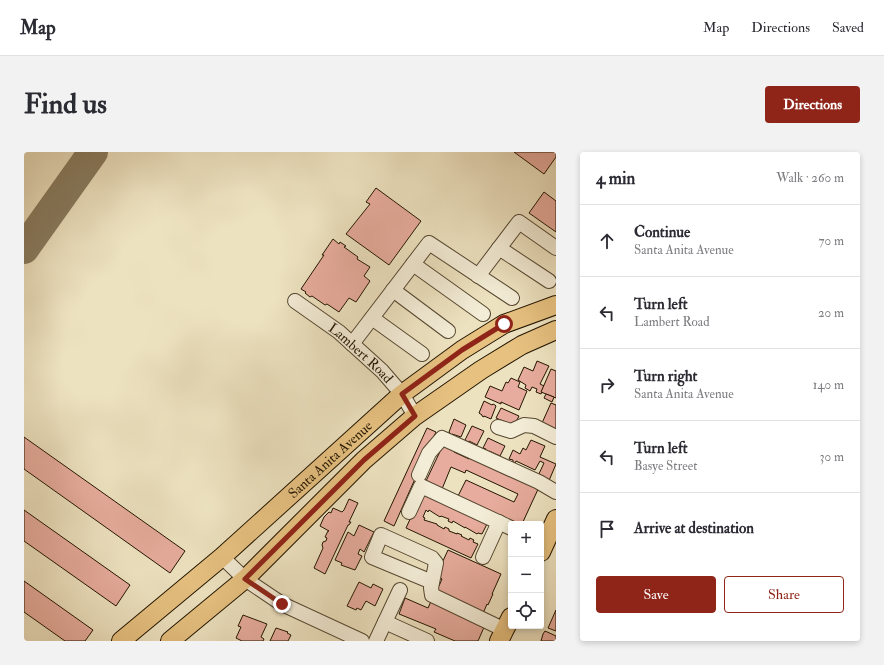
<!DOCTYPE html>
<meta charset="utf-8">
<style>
body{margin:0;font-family:"IM FELL Double Pica",serif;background:#f2f2f3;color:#2b2b33}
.controls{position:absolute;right:12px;bottom:12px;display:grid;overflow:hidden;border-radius:4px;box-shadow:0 2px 6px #0003}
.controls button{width:36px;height:36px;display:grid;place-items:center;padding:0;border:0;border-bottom:1px solid #e1e1e2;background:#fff;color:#2b2b33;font:20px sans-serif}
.stop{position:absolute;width:12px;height:12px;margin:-9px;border:3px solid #8f2418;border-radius:50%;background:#fff}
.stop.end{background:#8f2418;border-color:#fff;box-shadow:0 1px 4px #0008}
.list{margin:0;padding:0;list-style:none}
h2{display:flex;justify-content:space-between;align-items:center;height:52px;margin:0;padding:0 16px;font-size:17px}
h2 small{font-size:13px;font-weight:400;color:#7c7c81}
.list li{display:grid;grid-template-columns:26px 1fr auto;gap:12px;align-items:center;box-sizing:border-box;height:72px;padding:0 16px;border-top:1px solid #e1e1e2}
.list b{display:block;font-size:15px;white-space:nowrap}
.list p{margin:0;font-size:13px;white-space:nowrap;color:#7c7c81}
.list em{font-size:13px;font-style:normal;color:#7c7c81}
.actions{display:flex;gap:8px;padding:12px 16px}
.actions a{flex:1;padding:9px 0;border:1px solid #8f2418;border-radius:4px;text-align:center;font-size:14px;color:#8f2418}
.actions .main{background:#8f2418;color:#fff}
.icon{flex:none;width:22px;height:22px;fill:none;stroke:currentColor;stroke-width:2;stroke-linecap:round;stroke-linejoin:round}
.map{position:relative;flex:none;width:532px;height:489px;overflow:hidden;border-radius:4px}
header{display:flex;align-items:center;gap:24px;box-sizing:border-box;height:56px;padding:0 20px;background:#fff;border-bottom:1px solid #e1e1e2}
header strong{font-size:19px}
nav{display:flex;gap:22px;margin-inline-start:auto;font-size:14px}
.intro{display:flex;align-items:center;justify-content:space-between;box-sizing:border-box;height:96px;padding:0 24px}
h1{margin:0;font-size:28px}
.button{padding:10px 18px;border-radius:4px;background:#8f2418;color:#fff;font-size:14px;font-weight:700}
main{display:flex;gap:24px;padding:0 24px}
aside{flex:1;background:#fff;border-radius:4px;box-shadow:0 2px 6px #0003}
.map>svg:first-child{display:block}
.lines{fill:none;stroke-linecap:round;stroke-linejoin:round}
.taxiway{stroke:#887c60;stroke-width:30}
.building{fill:#e7ac9d;stroke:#231501}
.minor-casing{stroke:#564831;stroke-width:16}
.major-casing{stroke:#231501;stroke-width:20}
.minor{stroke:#f3ecd6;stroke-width:14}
.major{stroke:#e6c180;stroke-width:18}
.route{stroke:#8f2418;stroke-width:5}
.labels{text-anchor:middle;stroke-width:3;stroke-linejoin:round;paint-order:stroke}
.street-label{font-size:14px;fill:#231501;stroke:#f3ecd6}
</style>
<header>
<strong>Map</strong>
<nav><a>Map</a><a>Directions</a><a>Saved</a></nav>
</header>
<div class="intro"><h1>Find us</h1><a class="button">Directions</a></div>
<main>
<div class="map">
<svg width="532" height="489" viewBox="0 0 532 489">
<rect width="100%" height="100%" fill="#ede2c0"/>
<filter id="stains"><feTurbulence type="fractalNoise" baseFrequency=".005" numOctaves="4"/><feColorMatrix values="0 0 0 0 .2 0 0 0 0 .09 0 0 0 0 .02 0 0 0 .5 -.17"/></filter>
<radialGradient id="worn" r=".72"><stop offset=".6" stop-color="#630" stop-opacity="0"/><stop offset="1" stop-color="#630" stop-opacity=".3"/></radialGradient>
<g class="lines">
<path class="taxiway" d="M0,97L69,0"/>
</g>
<g class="building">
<path d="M490,0H532V5L520,22Z"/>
<path d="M352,36L397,69L365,113L322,82L346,52L342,50Z"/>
<path d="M520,40L532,49V80L505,61Z"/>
<path d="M309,87L315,92L316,90L322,94L320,95L334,105L333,107L346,115L340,124L346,129L332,150L325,146L315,160L303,152L301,153L288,144L286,145L281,141L282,140L277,137L300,103H298Z"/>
<path d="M513,209L525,214L516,232L520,234L517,242L512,240L513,237L508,235L506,239L501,236L502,233L494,228L500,215L509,219Z"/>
<path d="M527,217L532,219V246L517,240Z"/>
<path d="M487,226L496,230L494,235L503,239L495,258L477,250V252L461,245L466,234L478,239L482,230L484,231Z"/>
<path d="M522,242L530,245L528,250L520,246Z"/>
<path d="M460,249L468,253L469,252L471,253L472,254L467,267L460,264V265L458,264V263L455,261Z"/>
<path d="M527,251L532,253V278L518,271Z"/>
<path d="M477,256L495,264L490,274L472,266Z"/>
<path d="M430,267L442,273L437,285L428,282V283L425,280Z"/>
<path d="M448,274L460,279L453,293L445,289L444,290L441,288Z"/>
<path d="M403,276L412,280L370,374L360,369Z"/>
<path d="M0,285L161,399L146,421L0,317Z"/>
<path d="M464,286L481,294L476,304L465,299L464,303L461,301L462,297L459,296Z"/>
<path d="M507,288L521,294L516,305L532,312L524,331L513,326L520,311L516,309L511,318L492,309L491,311L489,310V308L485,307L489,298L496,302L499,296L502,298Z"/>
<path d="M420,291L431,296L430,300L445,307L447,303L516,333L498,372H493L434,344L442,328L490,350L494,342L442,318L441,321L427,315L418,337L402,329Z"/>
<path d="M398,341L465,368L458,382L454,381L453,382L441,375V376L429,369L428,371L424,369L425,367L417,364L416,365L405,358L404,360L402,358L399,365L401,366L400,368L413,372V373L420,377L421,375L425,377V379L433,382V381L438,383L437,384L445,388L446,386L450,388L449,390L454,392L447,406L382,376Z"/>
<path d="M325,347L334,351L325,370H327L325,373H324L301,422L290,416L299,396L298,393L299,390L302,389L303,386L301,385L304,379H305L296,374L300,365L305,360L307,361L309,356L318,360L320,358Z"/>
<path d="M0,358L106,433L92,454L0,389Z"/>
<path d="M335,373L350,380L340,400L336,397L334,402L338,404L331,418L317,413L318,411L311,408L324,380L330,384Z"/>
<path d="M424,398L477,422L468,442H469L464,453L463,452L458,464L411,442L412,432L415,434L418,427L412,424Z"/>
<path d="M0,429L69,478L61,489H41L0,460Z"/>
<path d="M335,430L347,436L349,432L359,437L351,454L342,449L337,458L333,456L332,458L323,454Z"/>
<path d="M381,446L404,456L408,447L461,473L454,489H431L410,480L412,477L375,462Z"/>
<path d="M532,458V479L524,476Z"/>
<path d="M219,463L243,472L237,485L240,487L239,489H218L212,486L217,475L214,474Z"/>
<path d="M252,476L264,480L263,481L267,483L264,489H246Z"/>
<path d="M521,479L532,484V489H517L519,482Z"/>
</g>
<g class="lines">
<defs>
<g id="minor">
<path d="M475,96L525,129"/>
<path d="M389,112L459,162"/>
<path d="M454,124L495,70L532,96"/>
<path d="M369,138L424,179"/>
<path id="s1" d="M271,149L315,180L358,219L378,242L391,264"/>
<path d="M348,166L398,202"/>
<path d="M328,192L405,91L488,146"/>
<path d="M474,275L487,279L500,273L510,274L532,285"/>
<path d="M395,323L405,301L418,286L515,330L532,340"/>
<path d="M385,360L397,334L487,376"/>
<path d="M198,405L221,427L258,452L338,489"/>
<path d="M459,405L475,370"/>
<path d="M408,430L348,405L357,383L408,406L412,411L407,436L408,443L481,478"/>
<path d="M361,470L403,489"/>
<path d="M352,489L376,438"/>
</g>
<g id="major">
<path d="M517,400L532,367"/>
<path id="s2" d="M97,489L198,405L378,242L438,198L480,172L532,153"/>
<path d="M146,489L221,427L340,308L391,264L457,218L498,193L532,178"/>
<path d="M475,489L487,465"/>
</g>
</defs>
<use href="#minor" class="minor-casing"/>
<use href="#major" class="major-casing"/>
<use href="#minor" class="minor"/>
<use href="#major" class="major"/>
</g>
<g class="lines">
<path class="route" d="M258,452L221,427L340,308L391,264L378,242L438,198L480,172"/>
</g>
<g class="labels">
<g class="street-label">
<text dy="5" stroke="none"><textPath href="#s1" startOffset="84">Lambert Road</textPath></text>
<text dy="5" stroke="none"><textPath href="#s2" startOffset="277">Santa Anita Avenue</textPath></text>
</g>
</g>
<rect width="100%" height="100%" filter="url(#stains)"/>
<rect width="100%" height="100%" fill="url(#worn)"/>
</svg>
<div class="controls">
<button>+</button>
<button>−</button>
<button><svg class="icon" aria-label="locate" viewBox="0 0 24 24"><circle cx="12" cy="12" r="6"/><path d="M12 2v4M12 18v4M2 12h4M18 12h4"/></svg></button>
</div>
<div class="stop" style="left:480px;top:172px"></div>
<div class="stop end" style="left:258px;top:452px"></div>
</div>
<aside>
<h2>4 min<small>Walk · 260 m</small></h2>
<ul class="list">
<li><svg class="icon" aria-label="ahead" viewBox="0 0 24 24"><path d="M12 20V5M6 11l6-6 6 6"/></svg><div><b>Continue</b><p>Santa Anita Avenue</p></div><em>70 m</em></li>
<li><svg class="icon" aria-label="left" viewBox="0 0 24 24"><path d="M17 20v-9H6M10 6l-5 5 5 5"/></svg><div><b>Turn left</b><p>Lambert Road</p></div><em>20 m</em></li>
<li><svg class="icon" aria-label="right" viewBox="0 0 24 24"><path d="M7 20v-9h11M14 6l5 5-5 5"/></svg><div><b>Turn right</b><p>Santa Anita Avenue</p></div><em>140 m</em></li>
<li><svg class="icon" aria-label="left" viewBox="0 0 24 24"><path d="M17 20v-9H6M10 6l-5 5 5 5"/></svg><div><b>Turn left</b><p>Basye Street</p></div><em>30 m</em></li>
<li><svg class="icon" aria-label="arrive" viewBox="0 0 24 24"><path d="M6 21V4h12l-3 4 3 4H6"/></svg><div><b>Arrive at destination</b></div></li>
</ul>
<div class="actions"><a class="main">Save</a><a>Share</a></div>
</aside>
</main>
